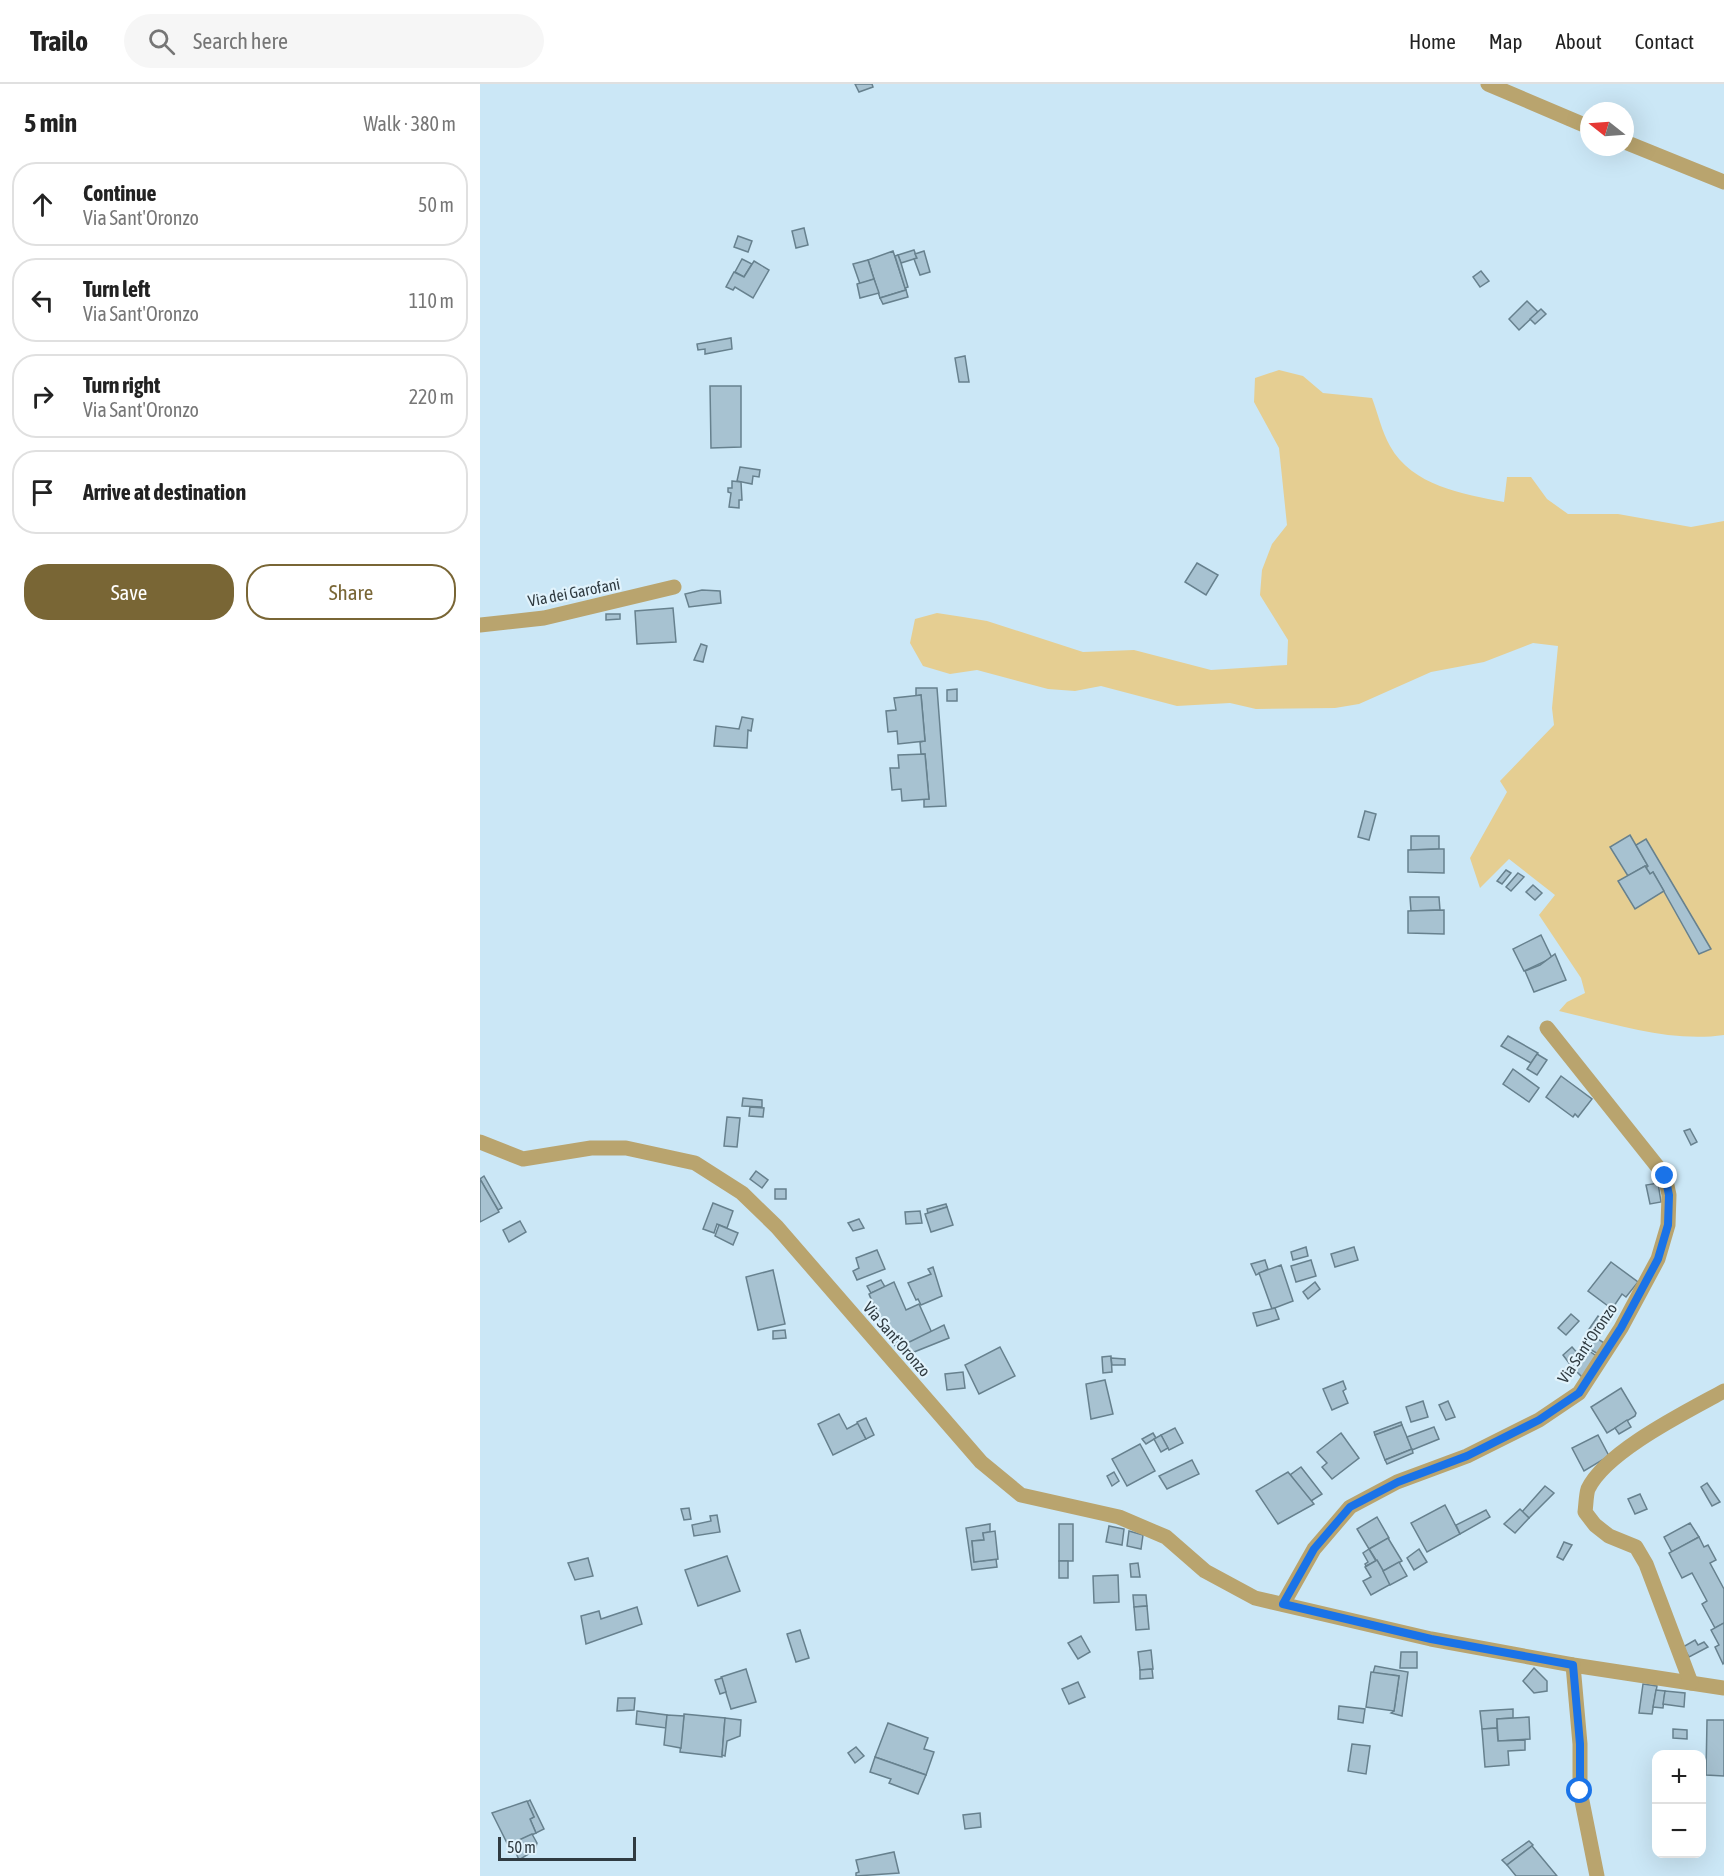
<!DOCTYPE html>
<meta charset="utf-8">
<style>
body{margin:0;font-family:"Asap Condensed",sans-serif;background:#f6f6f6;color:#222}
.controls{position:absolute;right:18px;bottom:18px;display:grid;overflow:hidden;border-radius:12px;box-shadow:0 6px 24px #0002}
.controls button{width:54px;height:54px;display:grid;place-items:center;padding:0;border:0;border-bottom:2px solid #e0e0e0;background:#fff;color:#222;font:30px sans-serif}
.compass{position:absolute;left:1100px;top:18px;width:54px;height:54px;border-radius:50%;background:#fff;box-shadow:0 6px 24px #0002;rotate:287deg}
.scale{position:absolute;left:18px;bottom:15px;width:138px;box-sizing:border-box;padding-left:6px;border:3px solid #303b41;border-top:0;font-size:16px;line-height:21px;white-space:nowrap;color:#303b41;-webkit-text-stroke:4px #e1f3fc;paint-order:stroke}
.stop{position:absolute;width:18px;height:18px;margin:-14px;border:4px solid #1a73e8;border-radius:50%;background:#fff}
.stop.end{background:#1a73e8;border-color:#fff;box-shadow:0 2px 6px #0008}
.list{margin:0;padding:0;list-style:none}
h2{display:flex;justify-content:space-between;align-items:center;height:78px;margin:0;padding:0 24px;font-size:26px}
h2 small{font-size:20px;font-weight:400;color:#767676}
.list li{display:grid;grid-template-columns:39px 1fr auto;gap:18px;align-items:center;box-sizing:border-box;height:84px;margin:0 12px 12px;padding:0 12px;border:2px solid #e0e0e0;border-radius:24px}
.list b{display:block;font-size:22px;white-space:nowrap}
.list p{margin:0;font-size:20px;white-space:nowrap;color:#767676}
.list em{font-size:20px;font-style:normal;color:#767676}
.actions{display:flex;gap:12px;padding:18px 24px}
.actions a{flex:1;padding:14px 0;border:2px solid #796635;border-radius:24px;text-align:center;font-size:21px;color:#796635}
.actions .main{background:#796635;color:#fff}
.icon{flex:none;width:33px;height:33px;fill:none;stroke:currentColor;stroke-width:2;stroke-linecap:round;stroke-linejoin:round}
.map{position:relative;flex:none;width:1244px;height:1792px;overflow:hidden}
header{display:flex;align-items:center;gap:36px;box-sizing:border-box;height:84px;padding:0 30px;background:#fff;border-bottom:2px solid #e0e0e0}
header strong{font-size:28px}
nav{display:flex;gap:33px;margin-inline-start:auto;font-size:21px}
.search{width:420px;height:54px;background:#f6f6f6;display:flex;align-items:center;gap:15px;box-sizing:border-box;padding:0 21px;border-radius:33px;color:#767676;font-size:22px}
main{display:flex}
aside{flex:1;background:#fff}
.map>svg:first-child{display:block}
.green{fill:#e5ce92}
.building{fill:#a7c2d1;stroke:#67818e;stroke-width:1.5}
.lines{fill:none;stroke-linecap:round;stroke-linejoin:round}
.street{stroke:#b9a46e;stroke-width:15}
.route{stroke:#1a73e8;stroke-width:8}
.labels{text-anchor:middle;stroke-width:4.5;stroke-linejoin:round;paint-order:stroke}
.street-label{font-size:16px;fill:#303b41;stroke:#e1f3fc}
</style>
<header>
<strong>Trailo</strong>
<div class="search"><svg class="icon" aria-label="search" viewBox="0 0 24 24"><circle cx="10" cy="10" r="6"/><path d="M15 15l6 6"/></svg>Search here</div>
<nav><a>Home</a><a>Map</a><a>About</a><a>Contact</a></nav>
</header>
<main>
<aside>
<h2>5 min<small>Walk · 380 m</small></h2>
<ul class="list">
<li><svg class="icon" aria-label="ahead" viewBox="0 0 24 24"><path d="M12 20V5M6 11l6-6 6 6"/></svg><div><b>Continue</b><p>Via Sant'Oronzo</p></div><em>50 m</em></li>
<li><svg class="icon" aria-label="left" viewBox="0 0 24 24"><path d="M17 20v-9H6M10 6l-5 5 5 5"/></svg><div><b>Turn left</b><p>Via Sant'Oronzo</p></div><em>110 m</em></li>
<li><svg class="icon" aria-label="right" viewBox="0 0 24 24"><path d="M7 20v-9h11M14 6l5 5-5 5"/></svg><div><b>Turn right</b><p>Via Sant'Oronzo</p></div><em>220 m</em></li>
<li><svg class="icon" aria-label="arrive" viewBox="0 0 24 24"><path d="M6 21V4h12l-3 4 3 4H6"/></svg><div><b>Arrive at destination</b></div></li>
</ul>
<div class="actions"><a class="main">Save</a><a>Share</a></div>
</aside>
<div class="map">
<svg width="1244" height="1792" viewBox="0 0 1244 1792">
<rect width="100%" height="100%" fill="#cbe7f6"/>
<path class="green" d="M799,286L823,292L843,309L892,314C898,330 902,348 910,362C932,402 983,410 1024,418L1027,393H1051L1067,415L1088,430H1138L1211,443L1244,437V951C1189,959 1132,939 1079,927L1087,918L1105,909L1101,894L1059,831L1075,811L1029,775L1000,804L990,774L1027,708L1020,697L1074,641L1072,624L1078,562L1053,559L1004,578L951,588L879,620L855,624L776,625L750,619L697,622L621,602L595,607L568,605L497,586L470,590L443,582L430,559L435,535L457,529L483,533L507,537L603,568L654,566L731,586L807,581L808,556L780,511L782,486L792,460L807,441L799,364L774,318L775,294Z"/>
<g class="building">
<path d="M375,0H392L393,3L379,8Z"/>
<path d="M324,144L328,161L316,164L312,147Z"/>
<path d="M258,152L272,157L268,168L254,163Z"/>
<path d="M434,166L437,174L421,179L418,171Z"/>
<path d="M413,167L426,206L400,214L388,176Z"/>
<path d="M444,167L450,188L440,191L434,175L437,174L435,170Z"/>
<path d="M418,171L421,179L428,203L425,204L415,172Z"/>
<path d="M262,175L272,180L264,193L255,188Z"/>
<path d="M388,176L394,195L380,200L373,180Z"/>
<path d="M274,177L289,186L273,214L255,203L253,206L246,203L254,188L264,193Z"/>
<path d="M1001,187L1009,197L1000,203L993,193Z"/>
<path d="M394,195L399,209L380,214L377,200Z"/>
<path d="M426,206L428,213L403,220L400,214Z"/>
<path d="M1047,217L1058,228L1039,246L1029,235Z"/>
<path d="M1061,225L1066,230L1055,240L1050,235Z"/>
<path d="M251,254L252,265L225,270V265L218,266L217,260Z"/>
<path d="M485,272L489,298H479L475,274Z"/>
<path d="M230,302H261V363L231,364Z"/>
<path d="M260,383L280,386L279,393L273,392L272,400L257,397Z"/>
<path d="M252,397L261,398L262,416H259V424L249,423L251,409L248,408V404H252Z"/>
<path d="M717,479L738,491L726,511L705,498Z"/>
<path d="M222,506L240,507L241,519L209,523L205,510Z"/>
<path d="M193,524L196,558L157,560L155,527Z"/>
<path d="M126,530H140V535L126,536Z"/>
<path d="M221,560L227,562L223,578L214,576Z"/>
<path d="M436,604H457L466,722L444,723V715H449L445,670H441L440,658L445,657L441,611L436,612Z"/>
<path d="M477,605V617H467V606Z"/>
<path d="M441,611L445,657L418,660L417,647L408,648L406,627L416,626L414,614Z"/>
<path d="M262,633L273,635L271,647L268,646L267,664L234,662L236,642L259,645Z"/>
<path d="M445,670L449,715L422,717L421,705L412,706L410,684H419L418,671Z"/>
<path d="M885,727L896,730L889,756L878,753Z"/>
<path d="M1150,751L1168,782H1165L1148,792L1130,763Z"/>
<path d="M931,752H959V765L931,766Z"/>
<path d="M1166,755L1231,865L1219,870L1173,788L1170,790L1166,784L1168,782L1156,761Z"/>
<path d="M959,765H964V789L928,788V766Z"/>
<path d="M1165,782L1170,790L1173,788L1184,807L1155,825L1138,797Z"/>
<path d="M1026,786L1031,789L1022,800L1017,797Z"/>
<path d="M1038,789L1044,793L1031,807L1026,803Z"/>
<path d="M1053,801L1062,809L1055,816L1046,808Z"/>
<path d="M930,813H959L960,826L931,827Z"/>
<path d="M964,826V850L928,849V827Z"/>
<path d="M1061,851L1072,874L1044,887L1033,865Z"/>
<path d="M1075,870L1086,896L1054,908L1045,887L1060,881Z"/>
<path d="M1028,952L1058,969L1051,979L1021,962Z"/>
<path d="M1057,970L1067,976L1057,991L1047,985Z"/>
<path d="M1033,985L1059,1004L1049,1018L1023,1000Z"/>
<path d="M1081,992L1112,1015L1098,1033L1095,1030L1093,1033L1066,1013Z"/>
<path d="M263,1014L282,1016V1023L262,1022Z"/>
<path d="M270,1023L284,1024L283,1033L269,1032Z"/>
<path d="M247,1033L260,1034L257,1063L244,1062Z"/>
<path d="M1210,1045L1217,1058L1211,1061L1204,1047Z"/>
<path d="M276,1087L288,1096L282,1104L270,1095Z"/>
<path d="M4,1092L22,1124L18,1126L0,1095Z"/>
<path d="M0,1095L19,1128L0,1138Z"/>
<path d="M1178,1099L1181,1118L1170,1120L1166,1101Z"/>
<rect x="295" y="1105" width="11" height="10"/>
<path d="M233,1119L253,1127L247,1144L237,1140L234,1149L223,1145Z"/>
<path d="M466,1120L467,1123L448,1129L447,1125Z"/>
<path d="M467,1123L473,1141L451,1148L445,1130Z"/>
<path d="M440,1127L442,1139L426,1140L425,1128Z"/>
<path d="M379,1135L384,1144L373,1147L368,1139Z"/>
<path d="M40,1137L46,1148L29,1158L23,1146Z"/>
<path d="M239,1141L258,1149L253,1161L235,1152Z"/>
<path d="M826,1163L828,1172L813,1176L811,1168Z"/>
<path d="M874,1163L878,1176L855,1183L851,1170Z"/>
<path d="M397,1166L405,1185L377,1196L373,1187L379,1184L376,1174Z"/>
<path d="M785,1176L788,1185L776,1191L771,1180Z"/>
<path d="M831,1176L836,1192L816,1198L811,1182Z"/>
<path d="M1131,1178L1158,1198L1146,1213L1142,1210L1132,1225L1108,1207Z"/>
<path d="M801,1181L813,1217L792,1225L779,1189Z"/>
<path d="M453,1183L462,1212L441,1221L438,1215L436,1216L428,1199L451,1190L448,1185Z"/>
<path d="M293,1186L305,1240L278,1246L266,1193Z"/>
<path d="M401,1196L405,1203L391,1209L387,1202Z"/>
<path d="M414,1198L426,1226L439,1220L452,1249L417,1264L407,1252L389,1210Z"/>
<path d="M835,1198L840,1205L828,1215L823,1208Z"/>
<path d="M795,1224L799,1235L777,1242L773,1229Z"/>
<path d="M1091,1230L1099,1237L1086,1251L1078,1244Z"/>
<path d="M1118,1232L1123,1236L1113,1252L1107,1248Z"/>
<path d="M464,1241L469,1254L424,1272L417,1264Z"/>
<path d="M305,1246L306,1254L293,1255V1247Z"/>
<path d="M1111,1251L1126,1260L1120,1271L1104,1262Z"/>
<path d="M520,1263L535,1292L499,1310L485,1281Z"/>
<path d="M1092,1263L1100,1272L1092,1283L1083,1271Z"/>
<path d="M1106,1265L1118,1273L1104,1295L1092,1283Z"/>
<path d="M631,1272L632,1288L623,1289L622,1273Z"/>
<path d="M631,1274L645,1275V1281H632Z"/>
<path d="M483,1288L485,1304L467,1306L465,1290Z"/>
<path d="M625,1296L633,1330L611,1335L606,1300Z"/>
<path d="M863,1297L866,1305L863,1307L868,1319L852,1326L843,1305Z"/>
<path d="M1141,1304L1156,1329L1155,1332L1127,1349L1111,1323Z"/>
<path d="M943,1317L948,1333L931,1338L926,1323Z"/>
<path d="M968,1317L975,1333L966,1336L959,1321Z"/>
<path d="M359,1330L367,1345L378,1339L386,1355L353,1371L338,1340Z"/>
<path d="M386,1334L394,1351L386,1355L377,1338Z"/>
<path d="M1147,1336L1151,1343L1139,1350L1135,1344Z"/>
<path d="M921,1338L922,1341L895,1351L894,1348Z"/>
<path d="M922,1341L932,1365L905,1376L895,1351Z"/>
<path d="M954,1343L959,1355L932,1366L927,1353Z"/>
<path d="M695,1344L703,1359L689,1366L681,1351Z"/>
<path d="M673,1349L676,1354L666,1360L662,1355Z"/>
<path d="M861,1349L879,1374L852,1395L842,1383L847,1379L837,1368Z"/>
<path d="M681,1351L688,1364L681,1368L674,1355Z"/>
<path d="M1118,1351L1129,1372L1104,1387L1092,1364Z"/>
<path d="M660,1360L675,1387L647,1402L632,1375Z"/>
<path d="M932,1365L933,1369L907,1380L905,1376Z"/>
<path d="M712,1376L719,1390L687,1405L679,1392Z"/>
<path d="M821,1383L842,1410L831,1417L810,1391Z"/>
<path d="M634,1388L639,1397L632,1402L627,1392Z"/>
<path d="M808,1388L834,1420L798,1440L776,1407Z"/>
<path d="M1227,1399L1240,1418L1232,1422L1221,1403Z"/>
<path d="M1065,1402L1074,1409L1049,1434L1042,1428Z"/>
<path d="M1160,1410L1167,1425L1155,1430L1148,1415Z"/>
<path d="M965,1421L980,1450L947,1468L931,1439Z"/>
<path d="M209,1424L211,1435L204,1436L201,1425Z"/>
<path d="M1040,1425L1049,1434L1035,1449L1024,1440Z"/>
<path d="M1006,1426L1010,1433L980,1450L976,1441Z"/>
<path d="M237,1431L240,1448L214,1452L212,1441L231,1437L230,1432Z"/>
<path d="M897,1433L909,1454L889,1465L877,1445Z"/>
<path d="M1210,1439L1219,1453L1192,1468L1184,1453Z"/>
<path d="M510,1440V1448L503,1449L504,1456L492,1457L494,1478L516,1475L517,1483L492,1486L486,1444Z"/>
<rect x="579" y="1440" width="14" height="37"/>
<path d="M629,1442L644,1445L642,1461L626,1458Z"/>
<path d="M515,1447L518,1475L494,1478L492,1457L504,1456L503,1449Z"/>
<path d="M649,1447L663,1451L661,1465L647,1462Z"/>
<path d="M1219,1453L1224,1463L1228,1461L1236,1476L1230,1479L1244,1505V1539L1235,1544L1222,1520L1227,1517L1212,1489L1202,1494L1189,1469Z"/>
<path d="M908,1454L922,1477L903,1487L889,1465Z"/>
<path d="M1084,1458L1092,1461L1083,1476L1077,1473Z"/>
<path d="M889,1465L896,1477L886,1482L885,1480L888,1478L883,1469Z"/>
<path d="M939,1465L947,1478L934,1486L927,1474Z"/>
<path d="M247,1472L260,1507L218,1522L205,1486Z"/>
<path d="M108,1474L113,1492L95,1496L88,1479Z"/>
<path d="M897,1476L911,1500L891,1511L883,1497L891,1493L885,1483Z"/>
<rect x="579" y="1477" width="9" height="17"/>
<path d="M919,1478L927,1492L910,1501L903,1487Z"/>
<path d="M658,1479L660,1493H651L650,1480Z"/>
<path d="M638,1491L639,1518L614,1519L613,1492Z"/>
<path d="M653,1511H666L667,1522L654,1523Z"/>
<path d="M667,1522L669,1545L656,1546L654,1523Z"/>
<path d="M157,1523L162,1540L106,1560L101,1532L119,1527L121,1535Z"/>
<path d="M1244,1539V1579L1243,1580L1235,1563L1239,1561L1231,1546Z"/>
<path d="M320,1546L329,1574L316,1578L307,1550Z"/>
<path d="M601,1552L610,1568L598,1575L588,1559Z"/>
<path d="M1215,1556L1218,1561L1224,1558L1228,1563L1209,1573L1203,1563Z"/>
<path d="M671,1566L673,1585L660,1586L658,1568Z"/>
<path d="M921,1568H937V1584H920Z"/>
<path d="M895,1582L928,1588L922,1632L911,1629L914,1627L919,1592L893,1589Z"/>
<path d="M1054,1584L1067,1597V1607L1054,1609L1043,1597Z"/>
<path d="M266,1585L276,1618L251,1625L241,1593Z"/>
<path d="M672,1585L673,1594L660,1595V1586Z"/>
<path d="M891,1588L919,1592L914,1627L886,1623Z"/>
<path d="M242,1594L246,1608L240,1610L235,1596Z"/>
<path d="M598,1598L605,1613L589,1620L582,1605Z"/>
<path d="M1163,1600L1177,1602L1172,1630L1159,1629Z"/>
<path d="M1176,1606L1185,1607L1183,1624L1173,1623Z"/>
<path d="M1185,1607L1205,1609L1204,1623L1183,1620Z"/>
<path d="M138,1614H155L154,1626L137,1627Z"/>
<path d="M859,1622L885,1625L883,1639L858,1635Z"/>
<path d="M1033,1625V1634L1017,1635V1644L1002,1645L1000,1627Z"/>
<path d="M157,1627L187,1631L186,1644L156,1640Z"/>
<path d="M204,1630L245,1634L242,1673L200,1668Z"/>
<path d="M187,1631L204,1632L201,1664L184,1661Z"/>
<path d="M1049,1633L1050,1655L1018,1657L1017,1635Z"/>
<path d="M245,1634L261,1636L260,1652L247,1657L245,1672L242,1671Z"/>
<path d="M1227,1636H1244V1692L1226,1691Z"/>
<path d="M408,1639L448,1654L444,1665L454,1668L446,1691L395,1673Z"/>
<path d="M1017,1644L1018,1657L1045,1656V1666L1028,1667L1029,1681L1005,1683L1002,1645Z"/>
<path d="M1193,1645L1207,1646V1655L1193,1654Z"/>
<path d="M872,1660L890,1662L886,1690L868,1687Z"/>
<path d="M376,1663L384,1672L375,1679L368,1669Z"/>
<path d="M395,1673L446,1691L438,1710L409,1699L411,1695L390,1688Z"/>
<path d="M50,1716L64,1745L56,1749L50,1735L54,1733L47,1718Z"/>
<path d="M47,1717L54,1733L50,1735L56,1749L28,1761L12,1729Z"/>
<path d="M500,1729L501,1743L485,1745L483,1731Z"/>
<path d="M52,1750L57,1759L55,1766L39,1776L33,1762L29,1764L28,1761Z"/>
<path d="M1049,1757L1053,1761L1027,1781L1022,1776Z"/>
<path d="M1052,1762L1077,1792H1036L1027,1781Z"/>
<path d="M414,1768L419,1789L376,1792V1789L379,1788L376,1776Z"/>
</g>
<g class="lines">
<g class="street">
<path d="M1008,0L1109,43"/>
<path d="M1145,58L1244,98"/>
<path d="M0,541L64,534L194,503"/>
<path d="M0,1058L43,1075L111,1064H146L215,1079L262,1109L297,1143L501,1378L541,1411L639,1433L686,1453L725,1487L775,1514L951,1555L1093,1581L1244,1604"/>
<path d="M803,1520L834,1465L870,1423L917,1398L987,1372L1059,1336L1099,1309L1141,1244L1178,1175L1188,1141L1189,1111L1185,1092L1067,944"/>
<path d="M1093,1581L1100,1660V1707L1117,1792"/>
<path d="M1211,1599L1166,1480L1156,1463L1129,1452L1115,1441L1105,1428C1106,1421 1106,1411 1108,1405C1126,1367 1208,1327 1244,1307"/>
</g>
</g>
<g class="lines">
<path class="route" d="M1100,1707V1660L1093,1581L951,1555L803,1520L834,1465L870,1423L918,1398L987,1372L1059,1336L1099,1309L1141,1244L1178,1175L1188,1141L1189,1111L1185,1092"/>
</g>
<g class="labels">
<g class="street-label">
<text transform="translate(94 508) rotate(-11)" y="6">Via dei Garofani</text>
<text transform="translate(417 1255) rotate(49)" y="6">Via Sant'Oronzo</text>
<text transform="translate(1107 1259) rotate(-56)" y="6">Via Sant'Oronzo</text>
</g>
</g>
</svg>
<div class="controls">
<button>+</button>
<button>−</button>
</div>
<svg class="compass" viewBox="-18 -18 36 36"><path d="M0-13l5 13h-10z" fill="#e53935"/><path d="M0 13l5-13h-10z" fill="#767676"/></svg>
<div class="scale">50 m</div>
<div class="stop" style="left:1100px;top:1707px"></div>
<div class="stop end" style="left:1185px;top:1092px"></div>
</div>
</main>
